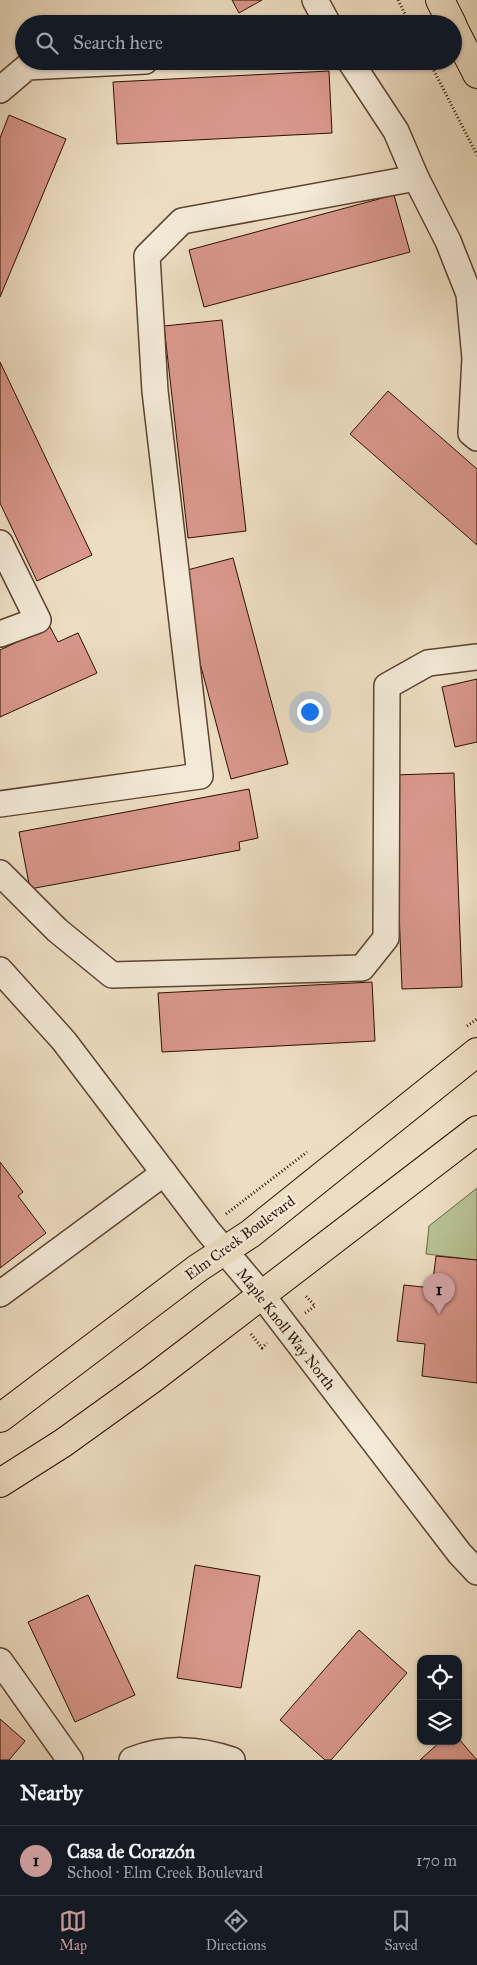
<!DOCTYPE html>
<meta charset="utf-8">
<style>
body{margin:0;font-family:"IM FELL Great Primer",serif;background:#20242c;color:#f1f3f6}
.controls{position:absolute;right:15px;bottom:15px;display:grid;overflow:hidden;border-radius:10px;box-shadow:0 1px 4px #0004}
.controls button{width:45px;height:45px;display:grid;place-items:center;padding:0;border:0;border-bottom:1px solid #363941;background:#171b24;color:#f1f3f6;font:25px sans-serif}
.you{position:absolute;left:309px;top:711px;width:18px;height:18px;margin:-12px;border:4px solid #fff;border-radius:50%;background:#1a73e8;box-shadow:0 0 0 8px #1a73e833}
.badge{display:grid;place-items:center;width:32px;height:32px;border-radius:50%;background:#c59692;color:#111;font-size:16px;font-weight:700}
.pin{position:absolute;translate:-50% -41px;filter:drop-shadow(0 1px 2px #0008)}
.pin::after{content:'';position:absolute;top:26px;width:18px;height:15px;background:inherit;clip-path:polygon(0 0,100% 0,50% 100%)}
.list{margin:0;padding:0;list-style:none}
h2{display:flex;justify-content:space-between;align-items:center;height:65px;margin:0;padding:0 20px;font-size:21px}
h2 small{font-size:16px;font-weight:400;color:#9ea1a6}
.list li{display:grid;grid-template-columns:32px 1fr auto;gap:15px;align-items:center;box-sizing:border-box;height:70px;padding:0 20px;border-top:1px solid #363941}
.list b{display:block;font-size:19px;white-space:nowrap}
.list p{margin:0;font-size:16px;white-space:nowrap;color:#9ea1a6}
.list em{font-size:16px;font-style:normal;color:#9ea1a6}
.icon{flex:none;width:28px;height:28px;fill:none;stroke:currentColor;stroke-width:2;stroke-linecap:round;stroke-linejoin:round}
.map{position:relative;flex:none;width:477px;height:1760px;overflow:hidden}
.search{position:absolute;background:#171b24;box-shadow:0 1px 4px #0004;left:15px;right:15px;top:15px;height:55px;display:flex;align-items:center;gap:12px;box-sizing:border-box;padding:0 18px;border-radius:28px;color:#9ea1a6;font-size:19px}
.sheet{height:135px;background:#171b24}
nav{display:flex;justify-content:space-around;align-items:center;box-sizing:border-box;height:70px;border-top:1px solid #363941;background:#171b24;font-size:14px;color:#9ea1a6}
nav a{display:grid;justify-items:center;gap:2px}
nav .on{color:#c59692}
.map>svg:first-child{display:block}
.green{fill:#b7c194;stroke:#72684a}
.building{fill:#d8978b;stroke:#2d1000}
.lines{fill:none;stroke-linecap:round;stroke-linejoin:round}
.minor-casing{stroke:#5d4330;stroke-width:28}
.major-casing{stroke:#2d1000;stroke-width:30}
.path{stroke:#2d1000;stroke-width:3;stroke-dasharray:1 2.5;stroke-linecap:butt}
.minor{stroke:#f3e9d7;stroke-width:25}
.major{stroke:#edddc2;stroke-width:28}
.labels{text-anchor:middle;stroke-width:5;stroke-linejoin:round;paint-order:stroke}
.street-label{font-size:15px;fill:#2d1000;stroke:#f3e9d7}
</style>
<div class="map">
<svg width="477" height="1760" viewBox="0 0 477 1760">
<rect width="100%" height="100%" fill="#edddc2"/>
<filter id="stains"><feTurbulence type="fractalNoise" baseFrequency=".004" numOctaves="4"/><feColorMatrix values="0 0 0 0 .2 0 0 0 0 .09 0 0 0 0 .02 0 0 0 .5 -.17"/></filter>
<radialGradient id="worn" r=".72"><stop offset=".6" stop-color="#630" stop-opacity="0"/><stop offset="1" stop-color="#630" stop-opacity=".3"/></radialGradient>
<path class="green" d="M477,1188V1260L426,1254L429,1226Z"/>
<g class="building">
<path d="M232,0H262L239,13Z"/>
<path d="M329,71L332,133L117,144L113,82Z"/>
<path d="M9,115L66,139L0,297V138Z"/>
<path d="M394,195L410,252L204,307L189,250Z"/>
<path d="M222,320L246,531L188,538L164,326Z"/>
<path d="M0,362L92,555L37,581L0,503Z"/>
<path d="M388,391L477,469V545L350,434Z"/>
<path d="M233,558L288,764L231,779L176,573Z"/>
<path d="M50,627L58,642L78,633L97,673L0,717V650Z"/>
<path d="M477,679V742L455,747L442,687Z"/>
<path d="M454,773L462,987L402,989L394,775Z"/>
<path d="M249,789L258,838L239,842L240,850L30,889L19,832Z"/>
<path d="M372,982L375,1041L162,1052L158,993Z"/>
<path d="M0,1162L23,1192L18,1196L46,1233L0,1268Z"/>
<path d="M436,1256L477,1260V1383L422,1376L425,1344L397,1341L404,1285L432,1288Z"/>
<path d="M195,1565L260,1576L241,1688L177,1678Z"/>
<path d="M88,1595L135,1695L75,1722L28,1622Z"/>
<path d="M359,1630L407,1673L331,1760H325L280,1720Z"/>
<path d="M0,1719L25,1741L9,1760H0Z"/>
<path d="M458,1738L477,1760H420L441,1741H458Z"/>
</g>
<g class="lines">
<defs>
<g id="minor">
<path d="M315,0L328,24"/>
<path d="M350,61L396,131L416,178L448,241L469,294L475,358L471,433L477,438"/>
<path d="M0,90L27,67L145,61"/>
<path d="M0,543L38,620L0,634"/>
<path d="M0,804L200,776L155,391L147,256L182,221L416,178"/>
<path d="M0,873L57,930L112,975L362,968L386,938L387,686L428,663L477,657"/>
<path d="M0,970L64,1041L208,1231L261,1294L460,1554L477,1572"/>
<path d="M0,1294L164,1173"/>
<path d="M0,1661L70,1760"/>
<path d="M132,1760C166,1747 197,1748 232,1760"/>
</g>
<g id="major">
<path d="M440,0L452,24"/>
<path d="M453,27L477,74"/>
<path d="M0,1418L198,1268L250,1234L477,1052"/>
<path d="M0,1483L63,1443L152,1379L477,1130"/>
</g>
</defs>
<use href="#minor" class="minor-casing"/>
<use href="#major" class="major-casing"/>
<g class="path">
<path d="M398,0L410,24"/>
<path d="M429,61L477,155"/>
<path d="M467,1026L477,1019"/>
<path d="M226,1214L307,1152"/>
<path d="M305,1313L315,1306L305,1295"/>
<path d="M251,1334L262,1348L267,1343"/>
</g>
<use href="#minor" class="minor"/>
<use href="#major" class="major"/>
</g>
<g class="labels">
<g class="street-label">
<text transform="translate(240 1238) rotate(-36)" y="5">Elm Creek Boulevard</text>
<text transform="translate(286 1329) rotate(52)" y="5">Maple Knoll Way North</text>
</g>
</g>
<rect width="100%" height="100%" filter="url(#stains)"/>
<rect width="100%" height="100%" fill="url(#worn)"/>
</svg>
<div class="controls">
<button><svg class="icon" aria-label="locate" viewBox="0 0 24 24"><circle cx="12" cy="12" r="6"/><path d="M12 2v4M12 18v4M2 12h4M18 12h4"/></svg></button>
<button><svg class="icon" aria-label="layers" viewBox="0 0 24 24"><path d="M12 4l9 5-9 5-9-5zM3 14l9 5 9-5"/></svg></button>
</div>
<div class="you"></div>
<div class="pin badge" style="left:439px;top:1314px">1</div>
<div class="search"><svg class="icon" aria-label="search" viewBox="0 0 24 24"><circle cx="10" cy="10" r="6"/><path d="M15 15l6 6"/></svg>Search here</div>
</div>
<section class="sheet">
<h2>Nearby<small></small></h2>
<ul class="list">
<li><span class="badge">1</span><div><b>Casa de Corazón</b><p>School · Elm Creek Boulevard</p></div><em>170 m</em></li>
</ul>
</section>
<nav>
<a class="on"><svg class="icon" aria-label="map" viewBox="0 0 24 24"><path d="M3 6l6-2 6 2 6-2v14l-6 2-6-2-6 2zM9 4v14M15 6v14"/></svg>Map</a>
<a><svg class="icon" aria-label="directions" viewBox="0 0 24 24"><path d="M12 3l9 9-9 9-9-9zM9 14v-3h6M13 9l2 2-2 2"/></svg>Directions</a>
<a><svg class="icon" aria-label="saved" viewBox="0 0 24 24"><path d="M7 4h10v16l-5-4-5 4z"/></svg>Saved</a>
</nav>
